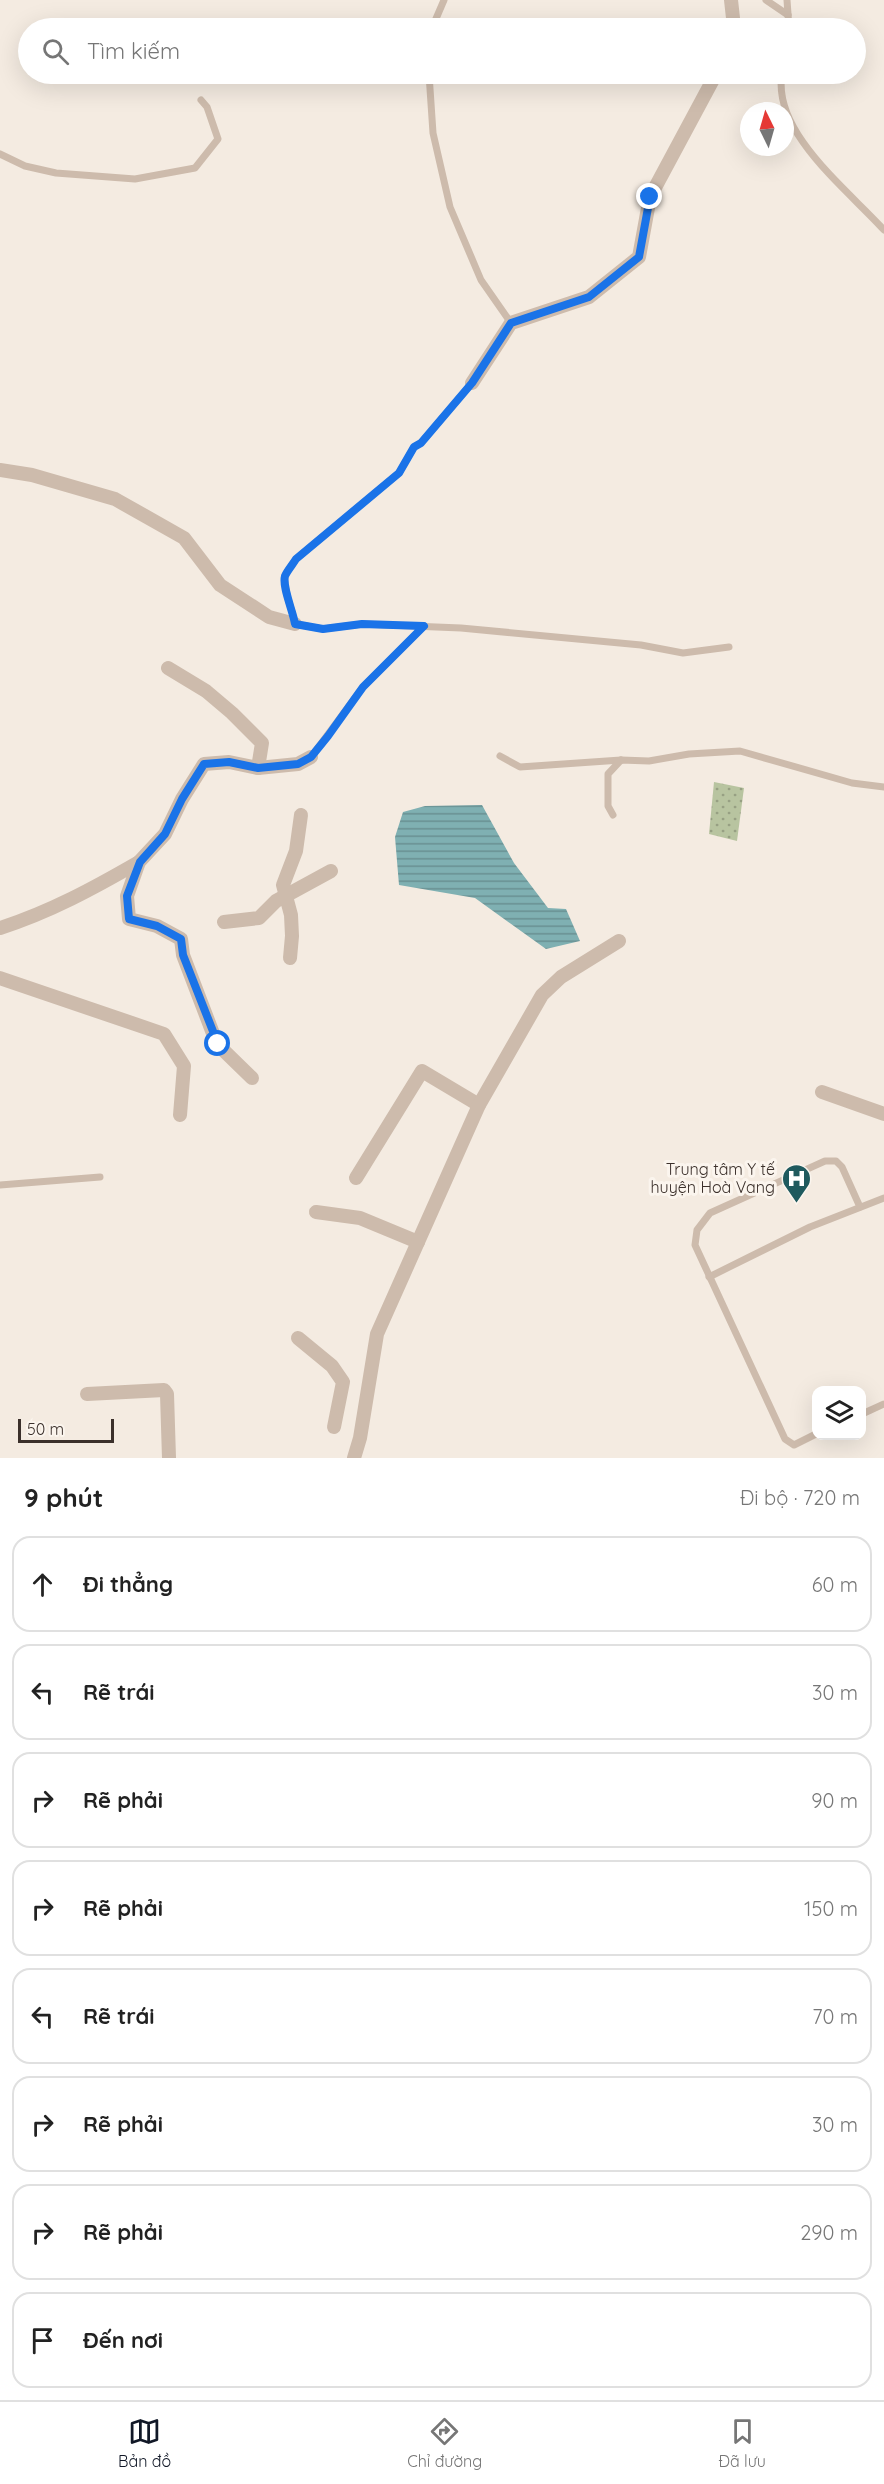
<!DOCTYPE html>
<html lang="vi">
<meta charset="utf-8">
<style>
body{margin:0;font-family:Quicksand,sans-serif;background:#f2f2f2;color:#222}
.controls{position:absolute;right:18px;bottom:18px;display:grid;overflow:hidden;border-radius:12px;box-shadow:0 6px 24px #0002}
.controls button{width:54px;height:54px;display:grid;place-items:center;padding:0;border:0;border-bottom:2px solid #e0e0e0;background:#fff;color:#222;font:30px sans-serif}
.compass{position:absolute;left:740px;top:102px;width:54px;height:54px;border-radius:50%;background:#fff;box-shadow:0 6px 24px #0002;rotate:355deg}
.scale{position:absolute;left:18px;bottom:15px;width:96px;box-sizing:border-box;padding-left:6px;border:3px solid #3b302b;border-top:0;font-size:16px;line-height:21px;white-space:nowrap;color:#3b302b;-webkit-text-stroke:4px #fbf5ee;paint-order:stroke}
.stop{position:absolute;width:18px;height:18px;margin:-14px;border:4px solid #1a73e8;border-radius:50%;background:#fff}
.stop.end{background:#1a73e8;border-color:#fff;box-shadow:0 2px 6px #0008}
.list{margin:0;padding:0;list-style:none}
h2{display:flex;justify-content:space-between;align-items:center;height:78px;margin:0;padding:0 24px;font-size:26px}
h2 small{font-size:20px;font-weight:400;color:#767676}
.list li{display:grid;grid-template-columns:39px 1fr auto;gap:18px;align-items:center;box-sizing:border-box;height:96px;margin:0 12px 12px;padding:0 12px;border:2px solid #e0e0e0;border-radius:18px}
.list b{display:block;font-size:22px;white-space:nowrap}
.list em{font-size:20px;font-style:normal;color:#767676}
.icon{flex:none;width:33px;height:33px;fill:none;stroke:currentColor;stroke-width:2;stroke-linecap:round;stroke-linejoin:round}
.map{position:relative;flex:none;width:884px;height:1458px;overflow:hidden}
.search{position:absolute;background:#fff;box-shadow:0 6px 24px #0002;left:18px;right:18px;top:18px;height:66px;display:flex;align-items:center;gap:15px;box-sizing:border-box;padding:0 21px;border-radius:33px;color:#767676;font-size:22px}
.sheet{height:942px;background:#fff}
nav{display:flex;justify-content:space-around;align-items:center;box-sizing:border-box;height:84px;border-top:2px solid #e0e0e0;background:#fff;font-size:16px;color:#767676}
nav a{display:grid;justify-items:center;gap:3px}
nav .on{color:#111827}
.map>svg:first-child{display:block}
.grass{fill:url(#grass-dots)}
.water{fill:url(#water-rules)}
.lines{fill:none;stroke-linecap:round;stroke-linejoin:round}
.service{stroke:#cdbbac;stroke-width:7}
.minor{stroke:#cdbbac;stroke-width:14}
.route{stroke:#1a73e8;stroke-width:8}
.labels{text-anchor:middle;stroke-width:6;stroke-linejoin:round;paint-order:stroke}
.poi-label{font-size:16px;fill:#3b302b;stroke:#fbf5ee;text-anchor:end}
</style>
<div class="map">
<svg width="884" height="1458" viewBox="0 0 884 1458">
<defs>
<pattern id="grass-dots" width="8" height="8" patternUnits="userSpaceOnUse" patternTransform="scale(1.5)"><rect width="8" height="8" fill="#b8c4a0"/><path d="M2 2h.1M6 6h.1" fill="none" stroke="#97a083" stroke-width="1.8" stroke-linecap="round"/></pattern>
<pattern id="water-rules" width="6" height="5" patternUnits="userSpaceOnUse" patternTransform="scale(1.5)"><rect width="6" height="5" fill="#7fb0b2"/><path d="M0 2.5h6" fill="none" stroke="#699091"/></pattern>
</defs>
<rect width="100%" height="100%" fill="#f4ebe1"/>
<path class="grass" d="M714,782L744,788L737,841L709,834Z"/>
<path class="water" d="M482,805L514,863L548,908L566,909L580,941L546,949L475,898L399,885L395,837L403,812L425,806Z"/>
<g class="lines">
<g class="service">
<path d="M766,0L788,15"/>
<path d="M787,0L789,28"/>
<path d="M432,28L444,0"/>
<path d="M429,74L433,133L450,207L481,280L511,323"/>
<path d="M782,74C772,132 848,190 884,230"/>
<path d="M0,154L25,166L56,173L135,179L195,168L218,139L207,107L201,100"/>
<path d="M472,383L421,443L414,447L399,473L296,559C293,564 287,571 285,576C282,587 293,611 295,624L323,629L362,624L461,628L641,645L683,653L729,647"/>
<path d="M500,756L520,767L621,760L649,761L689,754L740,751L852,783L884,787"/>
<path d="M311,757L363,687L424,626"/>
<path d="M613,815L608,806V774L621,760"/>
<path d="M0,1185L100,1177"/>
<path d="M709,1277L810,1227L884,1198"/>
<path d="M862,1414L884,1404"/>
<path d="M816,1434L794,1445L785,1439L695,1245L697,1230L710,1213L825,1161H836L842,1167L860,1207"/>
</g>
<g class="minor">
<path d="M731,0L733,18L732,28"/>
<path d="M472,383L511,323L589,297L639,257L650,197L716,74"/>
<path d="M0,470L32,475L115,499L184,538L220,585L269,617L295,624"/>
<path d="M168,668L206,691L232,713L262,743L258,768"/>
<path d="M224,922L259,918L276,901L331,871"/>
<path d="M0,928C50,912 94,888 139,862"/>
<path d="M290,958L292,936L291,915L283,885L296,851L301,815"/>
<path d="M0,978L164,1034L184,1066L180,1115"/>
<path d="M252,1078L217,1044L183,955L181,939L157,926L129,919L127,896L139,862L165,834L182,799L204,764L229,762L258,768L298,764L311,757"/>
<path d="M822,1092L884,1114"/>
<path d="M356,1178L422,1071L479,1105"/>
<path d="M316,1212L360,1218L418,1242"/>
<path d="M298,1338L332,1366L343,1382L334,1427"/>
<path d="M87,1394L164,1390L167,1394L169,1458"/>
<path d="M354,1458L360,1438L377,1334L479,1105L542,995L561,977L619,941"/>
</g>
</g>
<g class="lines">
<path class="route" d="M218,1044L183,955L181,939L157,926L129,919L127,896L140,862L165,834L182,799L204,764L229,762L258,768L298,764L311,757L328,736L363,687L424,626L362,624L323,629L295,624C293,611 282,587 285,576C287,571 293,564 296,559L399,473L414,447L421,443L472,383L511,323L589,297L639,257L650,197"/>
</g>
<defs>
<symbol id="hospital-pin" viewBox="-11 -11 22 30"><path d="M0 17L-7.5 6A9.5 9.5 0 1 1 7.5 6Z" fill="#1f5a5e" stroke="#fbf5ee"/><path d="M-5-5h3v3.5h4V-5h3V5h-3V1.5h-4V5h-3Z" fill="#fff"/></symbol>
</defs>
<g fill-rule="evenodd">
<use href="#hospital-pin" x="780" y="1162" width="33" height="45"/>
</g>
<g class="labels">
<g class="poi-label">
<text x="775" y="1175">Trung tâm Y tế<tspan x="775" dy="18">huyện Hoà Vang</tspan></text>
</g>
</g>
</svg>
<div class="controls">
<button><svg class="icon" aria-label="layers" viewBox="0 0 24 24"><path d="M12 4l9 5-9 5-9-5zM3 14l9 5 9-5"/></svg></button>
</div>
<svg class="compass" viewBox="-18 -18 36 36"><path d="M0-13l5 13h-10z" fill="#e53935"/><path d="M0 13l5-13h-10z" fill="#767676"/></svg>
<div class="scale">50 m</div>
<div class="stop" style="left:218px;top:1044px"></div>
<div class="stop end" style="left:650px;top:197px"></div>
<div class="search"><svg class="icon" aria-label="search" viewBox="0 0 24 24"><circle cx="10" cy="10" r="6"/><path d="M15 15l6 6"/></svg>Tìm kiếm</div>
</div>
<section class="sheet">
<h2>9 phút<small>Đi bộ · 720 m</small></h2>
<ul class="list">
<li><svg class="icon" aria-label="ahead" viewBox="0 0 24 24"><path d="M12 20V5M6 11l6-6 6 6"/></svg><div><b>Đi thẳng</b></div><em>60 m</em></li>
<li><svg class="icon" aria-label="left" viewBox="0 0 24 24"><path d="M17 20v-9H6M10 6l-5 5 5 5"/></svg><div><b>Rẽ trái</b></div><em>30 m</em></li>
<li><svg class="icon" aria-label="right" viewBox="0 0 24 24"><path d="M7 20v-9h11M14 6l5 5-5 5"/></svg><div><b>Rẽ phải</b></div><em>90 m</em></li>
<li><svg class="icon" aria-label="right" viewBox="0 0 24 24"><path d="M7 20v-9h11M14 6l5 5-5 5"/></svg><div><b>Rẽ phải</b></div><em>150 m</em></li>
<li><svg class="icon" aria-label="left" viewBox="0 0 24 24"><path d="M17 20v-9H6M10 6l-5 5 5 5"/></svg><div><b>Rẽ trái</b></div><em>70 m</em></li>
<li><svg class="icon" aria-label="right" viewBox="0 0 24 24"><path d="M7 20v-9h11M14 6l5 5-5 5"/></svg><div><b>Rẽ phải</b></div><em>30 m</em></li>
<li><svg class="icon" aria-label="right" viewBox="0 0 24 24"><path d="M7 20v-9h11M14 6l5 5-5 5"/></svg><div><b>Rẽ phải</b></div><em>290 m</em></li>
<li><svg class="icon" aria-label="arrive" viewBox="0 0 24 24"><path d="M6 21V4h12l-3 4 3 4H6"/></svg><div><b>Đến nơi</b></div></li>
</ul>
</section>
<nav>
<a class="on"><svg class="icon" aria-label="map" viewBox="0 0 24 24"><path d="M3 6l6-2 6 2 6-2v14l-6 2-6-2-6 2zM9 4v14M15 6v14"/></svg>Bản đồ</a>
<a><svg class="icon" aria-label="directions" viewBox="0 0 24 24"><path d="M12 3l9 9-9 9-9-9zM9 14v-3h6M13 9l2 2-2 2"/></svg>Chỉ đường</a>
<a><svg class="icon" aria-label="saved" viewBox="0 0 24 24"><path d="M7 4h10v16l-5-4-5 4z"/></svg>Đã lưu</a>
</nav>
